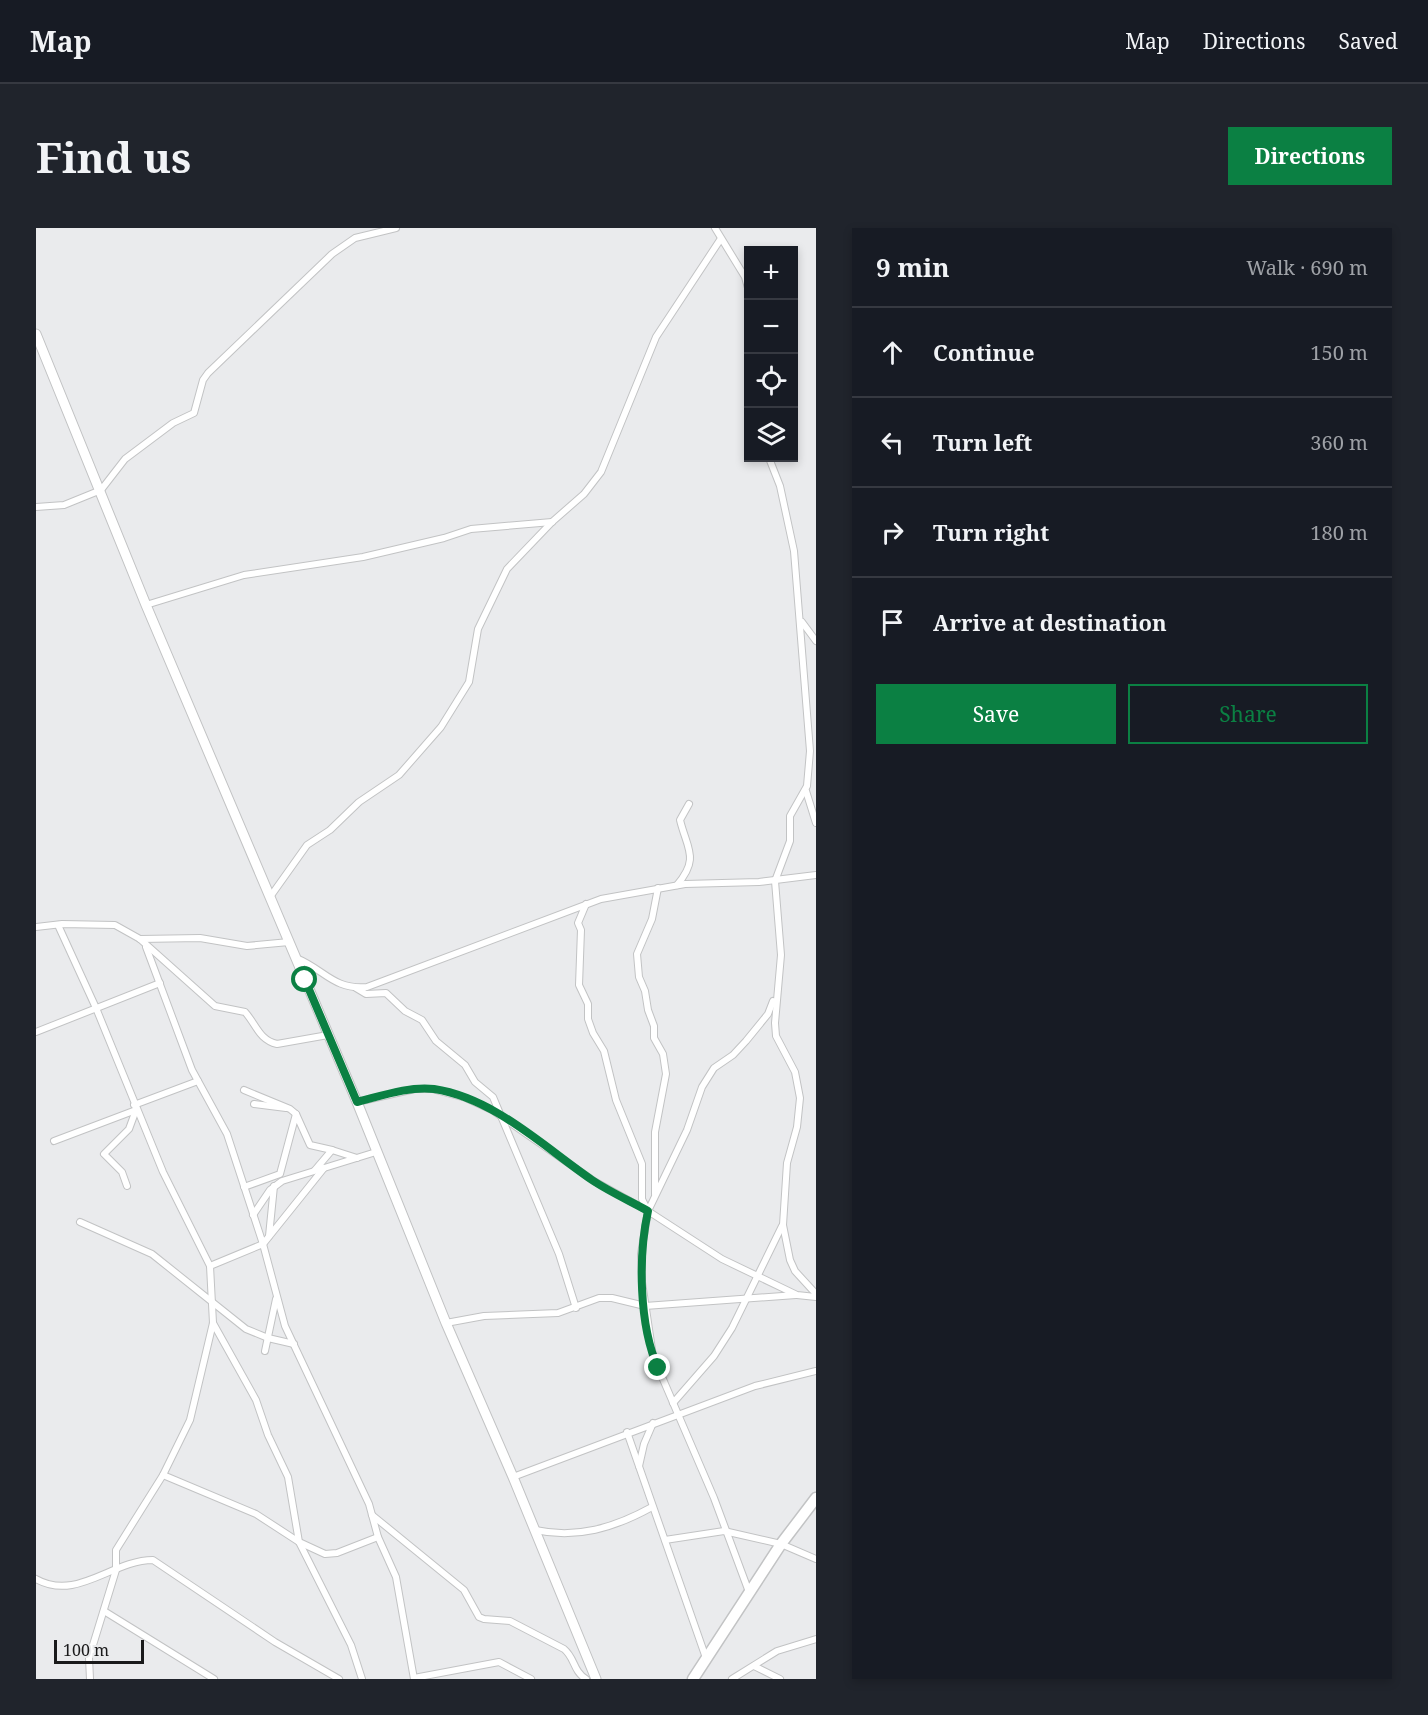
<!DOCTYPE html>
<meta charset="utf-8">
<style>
body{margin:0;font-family:"Noto Serif",serif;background:#20242c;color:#f1f3f6}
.controls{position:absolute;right:18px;top:18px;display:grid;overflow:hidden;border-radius:0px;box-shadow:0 3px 9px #0003}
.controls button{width:54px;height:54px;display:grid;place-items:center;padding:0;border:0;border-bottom:2px solid #363941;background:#171b24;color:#f1f3f6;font:30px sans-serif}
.scale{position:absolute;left:18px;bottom:15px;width:90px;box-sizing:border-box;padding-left:6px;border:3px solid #1a1a1b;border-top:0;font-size:16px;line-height:21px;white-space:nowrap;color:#1a1a1b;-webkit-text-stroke:4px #eaebed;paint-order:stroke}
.stop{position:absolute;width:18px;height:18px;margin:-14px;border:4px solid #0b8043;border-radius:50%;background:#fff}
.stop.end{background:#0b8043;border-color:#fff;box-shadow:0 2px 6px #0008}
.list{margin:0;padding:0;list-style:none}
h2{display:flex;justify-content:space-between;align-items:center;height:78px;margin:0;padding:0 24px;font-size:26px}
h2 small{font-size:20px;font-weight:400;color:#9ea1a6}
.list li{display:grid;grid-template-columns:39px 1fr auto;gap:18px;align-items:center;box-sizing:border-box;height:90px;padding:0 24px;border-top:2px solid #363941}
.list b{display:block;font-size:22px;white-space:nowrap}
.list em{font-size:20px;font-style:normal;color:#9ea1a6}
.actions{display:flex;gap:12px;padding:18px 24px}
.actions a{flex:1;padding:14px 0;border:2px solid #0b8043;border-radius:0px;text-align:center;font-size:21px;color:#0b8043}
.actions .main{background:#0b8043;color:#fff}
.icon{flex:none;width:33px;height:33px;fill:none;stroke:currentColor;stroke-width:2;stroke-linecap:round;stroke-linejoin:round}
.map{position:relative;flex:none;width:780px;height:1451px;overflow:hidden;border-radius:0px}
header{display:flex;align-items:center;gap:36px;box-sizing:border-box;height:84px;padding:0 30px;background:#171b24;border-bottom:2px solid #363941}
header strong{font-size:28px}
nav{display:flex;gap:33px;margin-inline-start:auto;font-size:21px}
.intro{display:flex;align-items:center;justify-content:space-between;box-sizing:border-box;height:144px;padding:0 36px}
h1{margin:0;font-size:42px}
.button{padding:15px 27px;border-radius:0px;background:#0b8043;color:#fff;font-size:21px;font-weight:700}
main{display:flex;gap:36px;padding:0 36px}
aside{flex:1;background:#171b24;border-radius:0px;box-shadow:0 3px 9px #0003}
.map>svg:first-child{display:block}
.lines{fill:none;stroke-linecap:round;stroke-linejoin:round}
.street-casing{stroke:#c2c3c4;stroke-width:8}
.secondary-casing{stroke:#c2c3c4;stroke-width:11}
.highway-casing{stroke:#c2c3c4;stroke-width:13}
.street{stroke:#fff;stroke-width:6}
.secondary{stroke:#fff;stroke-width:9}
.highway{stroke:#fff;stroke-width:10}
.route{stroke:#0b8043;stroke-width:8}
</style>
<header>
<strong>Map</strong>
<nav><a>Map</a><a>Directions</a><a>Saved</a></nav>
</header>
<div class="intro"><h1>Find us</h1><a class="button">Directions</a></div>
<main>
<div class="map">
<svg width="780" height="1451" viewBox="0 0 780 1451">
<rect width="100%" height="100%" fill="#eaebed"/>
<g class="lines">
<defs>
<g id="street">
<path d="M679,0L709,49L712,60"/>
<path d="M733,230L744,258L758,323L774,523L771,558L754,588V613L739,653L745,727L739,795L740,808L759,844L764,870L761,899L751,935L747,997L754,1032L759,1043L780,1066"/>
<path d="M0,279L28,277L65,262L89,231L137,195L158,185L167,152L172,145L296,26L319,10L360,0"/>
<path d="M110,377L208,347L327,329L408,310L435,301L516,294"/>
<path d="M766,394L780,413"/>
<path d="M770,563L780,595"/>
<path d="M641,657C664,630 651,621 644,592L653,576"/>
<path d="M234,669L271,617L294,602L323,574L363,547L405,499L433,454L442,401L471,341L516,294L548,266L565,244L620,109L684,12"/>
<path d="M550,676L542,695L545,702L543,757L552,776V791L557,805L568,823L580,872L606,936V971L612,983"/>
<path d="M22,697L60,780L127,944L174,1038"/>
<path d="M0,699L26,696L79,697L104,711L179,778L209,784C220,796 223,812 241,816L292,807"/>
<path d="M104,711L164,710L211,718L253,714"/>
<path d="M110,719L156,842L191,906L227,1016L249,1098L333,1276L342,1309L360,1349L378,1451"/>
<path d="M260,730C288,741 297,762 331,759L565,671L649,656L723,654L780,647"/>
<path d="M320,760L330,766L350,765L369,783L386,792L400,813L429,837L439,854L457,869L523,1026L540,1080"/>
<path d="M0,804L124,755"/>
<path d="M208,862L254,881L260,886"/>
<path d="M321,874L379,861H396L430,870L456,882L558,953L612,983L686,1031L761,1067L780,1069"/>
<path d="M218,876L250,880"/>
<path d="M98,877L162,853"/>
<path d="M18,913L100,882"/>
<path d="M279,942L296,922L321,930"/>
<path d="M91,958L86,944L68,926L93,901L100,882"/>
<path d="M208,959L244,946L260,886L274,917L296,922"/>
<path d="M619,966V904L630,846L627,826L618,810V798L612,782L609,763L603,749L601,726L616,691L622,660"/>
<path d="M217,987L234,962L246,953L340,924"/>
<path d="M44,994L116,1026L210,1101L232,1110L258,1116"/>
<path d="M233,1008L238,958"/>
<path d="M177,1095L220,1172L232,1207L252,1249L263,1314L315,1417L326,1451"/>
<path d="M410,1095L448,1088L522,1085L563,1070H576L609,1078L760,1067"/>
<path d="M229,1123L240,1071"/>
<path d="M637,1175L678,1128L696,1100L746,998"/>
<path d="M591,1204L670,1430"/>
<path d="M603,1238L608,1216L617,1195"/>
<path d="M127,1247L220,1286L263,1314L289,1326L301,1325L342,1309"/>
<path d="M477,1249L719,1158L780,1143"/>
<path d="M336,1287L428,1362L443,1389L448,1391L474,1393L528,1421C539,1430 537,1443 550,1451"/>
<path d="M499,1302C541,1311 578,1300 616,1279"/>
<path d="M629,1312L688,1303L745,1316L780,1331"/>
<path d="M0,1351C41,1374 76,1332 117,1332L239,1414L303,1451"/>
<path d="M713,1364L678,1270L617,1128L606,1054L605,1026L612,983L651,902L666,859L678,840L697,827L710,813L732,786L737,773"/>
<path d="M68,1383L178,1451"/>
<path d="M718,1438L744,1451"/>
<path d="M378,1450L463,1434L495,1451"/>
<path d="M54,1451L53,1430L80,1342V1322L127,1247L154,1192L177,1095L174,1038L227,1016L288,940"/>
<path d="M696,1451L741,1423L780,1411"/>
</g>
<path id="secondary" d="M0,106L110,377L321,874L410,1095L477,1249L560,1451"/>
<path id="highway" d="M657,1451L745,1316L780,1270"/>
</defs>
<use href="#street" class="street-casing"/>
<use href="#secondary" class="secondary-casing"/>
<use href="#highway" class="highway-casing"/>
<use href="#street" class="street"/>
<use href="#secondary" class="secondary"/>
<use href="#highway" class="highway"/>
</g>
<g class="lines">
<path class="route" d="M269,752L321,874C345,868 373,858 398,861C458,870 508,919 556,952C574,964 594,973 612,983C602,1029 603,1097 622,1140"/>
</g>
</svg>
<div class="controls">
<button>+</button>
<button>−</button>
<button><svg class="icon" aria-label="locate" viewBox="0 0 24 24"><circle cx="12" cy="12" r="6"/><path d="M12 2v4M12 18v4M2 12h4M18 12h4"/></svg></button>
<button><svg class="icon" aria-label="layers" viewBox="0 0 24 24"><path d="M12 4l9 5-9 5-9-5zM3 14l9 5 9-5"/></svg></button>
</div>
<div class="scale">100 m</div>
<div class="stop" style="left:269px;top:752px"></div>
<div class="stop end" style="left:622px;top:1140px"></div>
</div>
<aside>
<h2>9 min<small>Walk · 690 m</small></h2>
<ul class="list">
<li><svg class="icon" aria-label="ahead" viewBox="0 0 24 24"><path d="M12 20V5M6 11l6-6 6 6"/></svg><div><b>Continue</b></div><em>150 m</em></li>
<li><svg class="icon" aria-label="left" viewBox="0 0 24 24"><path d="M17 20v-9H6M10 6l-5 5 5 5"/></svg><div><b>Turn left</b></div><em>360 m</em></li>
<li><svg class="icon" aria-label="right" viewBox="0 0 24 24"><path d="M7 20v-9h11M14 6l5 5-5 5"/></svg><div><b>Turn right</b></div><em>180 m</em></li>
<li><svg class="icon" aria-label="arrive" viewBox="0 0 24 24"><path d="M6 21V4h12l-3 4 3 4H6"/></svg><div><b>Arrive at destination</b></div></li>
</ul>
<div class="actions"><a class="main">Save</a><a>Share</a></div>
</aside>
</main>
